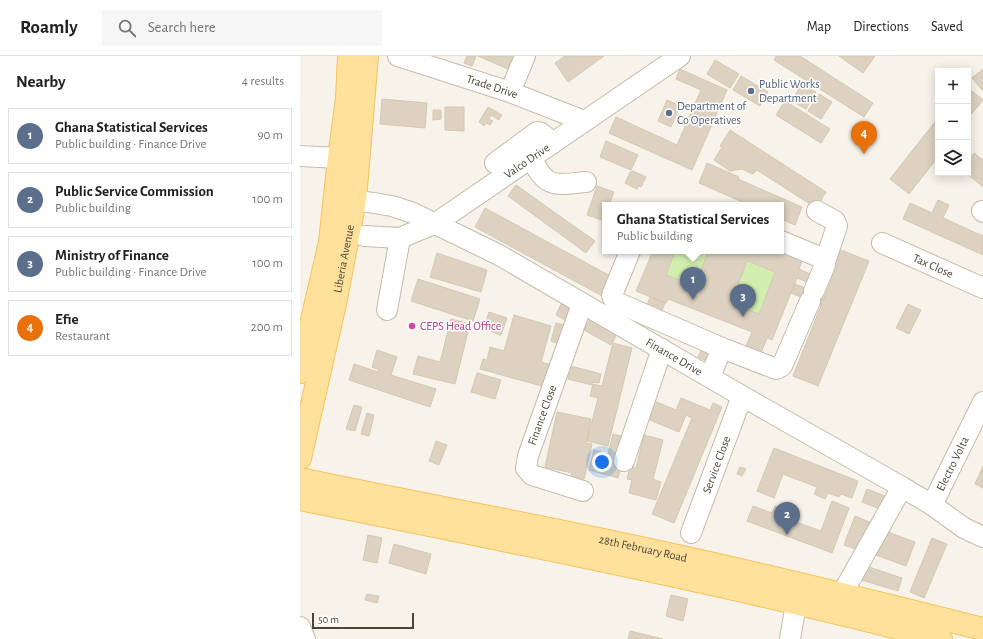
<!DOCTYPE html>
<meta charset="utf-8">
<style>
body{margin:0;font-family:"Alegreya Sans",sans-serif;background:#f6f6f6;color:#202124}
.controls{position:absolute;right:12px;top:12px;display:grid;overflow:hidden;border-radius:0px;box-shadow:0 2px 10px #0003}
.controls button{width:36px;height:36px;display:grid;place-items:center;padding:0;border:0;border-bottom:1px solid #e0e0e0;background:#fff;color:#202124;font:20px sans-serif}
.scale{position:absolute;left:12px;bottom:10px;width:102px;box-sizing:border-box;padding-left:4px;border:2px solid #4c4437;border-top:0;font-size:11px;line-height:14px;white-space:nowrap;color:#4c4437;-webkit-text-stroke:3px #fff;paint-order:stroke}
.you{position:absolute;left:302px;top:406px;width:14px;height:14px;margin:-10px;border:3px solid #fff;border-radius:50%;background:#1a73e8;box-shadow:0 0 0 6px #1a73e833}
.badge{display:grid;place-items:center;width:26px;height:26px;border-radius:50%;background:#b45309;color:#fff;font-size:13px;font-weight:700}
.pin{position:absolute;translate:-50% -33px;filter:drop-shadow(0 1px 2px #0008)}
.pin::after{content:'';position:absolute;top:21px;width:14px;height:12px;background:inherit;clip-path:polygon(0 0,100% 0,50% 100%)}
.popup{position:absolute;left:302px;top:146px;width:182px;height:52px;box-sizing:border-box;display:grid;place-content:center;border-radius:0px;background:#fff;filter:drop-shadow(0 1px 3px #0005);font-size:13px;white-space:nowrap;color:#757577}
.popup b{font-size:15px;color:#202124}
.popup::after{content:'';position:absolute;left:50%;top:100%;margin-left:-8px;border:8px solid transparent;border-top-color:#fff}
.list{margin:0;padding:0;list-style:none}
h2{display:flex;justify-content:space-between;align-items:center;height:52px;margin:0;padding:0 16px;font-size:17px}
h2 small{font-size:13px;font-weight:400;color:#757577}
.list li{display:grid;grid-template-columns:26px 1fr auto;gap:12px;align-items:center;box-sizing:border-box;height:56px;margin:0 8px 8px;padding:0 8px;border:1px solid #e0e0e0;border-radius:0px}
.list b{display:block;font-size:15px;white-space:nowrap}
.list p{margin:0;font-size:13px;white-space:nowrap;color:#757577}
.list em{font-size:13px;font-style:normal;color:#757577}
.icon{flex:none;width:22px;height:22px;fill:none;stroke:currentColor;stroke-width:2;stroke-linecap:round;stroke-linejoin:round}
.map{position:relative;flex:none;width:683px;height:583px;overflow:hidden}
header{display:flex;align-items:center;gap:24px;box-sizing:border-box;height:56px;padding:0 20px;background:#fff;border-bottom:1px solid #e0e0e0}
header strong{font-size:19px}
nav{display:flex;gap:22px;margin-inline-start:auto;font-size:14px}
.search{width:280px;height:36px;background:#f6f6f6;display:flex;align-items:center;gap:10px;box-sizing:border-box;padding:0 14px;border-radius:0px;color:#757577;font-size:15px}
main{display:flex}
aside{flex:1;background:#fff}
.map>svg:first-child{display:block}
.green{fill:#d3efaf}
.building{fill:#ddd2c1;stroke:#d6c7b0;fill-rule:evenodd}
.lines{fill:none;stroke-linecap:round;stroke-linejoin:round}
.minor-casing{stroke:#c4bbab;stroke-width:22}
.major-casing{stroke:#f2c45d;stroke-width:24}
.minor{stroke:#fff;stroke-width:20}
.major{stroke:#ffe19b;stroke-width:22}
.service-dot{fill:#5c6f8a;stroke:#fff;stroke-width:1.5}
.hotel-dot{fill:#d1479c;stroke:#fff;stroke-width:1.5}
.labels{text-anchor:middle;stroke-width:3;stroke-linejoin:round;paint-order:stroke}
.service-label{font-size:12px;fill:#4e5e75;stroke:#fff;text-anchor:start}
.street-label{font-size:12px;fill:#4c4437;stroke:#fff}
.hotel-label{font-size:12px;fill:#b23c85;stroke:#fff;text-anchor:start}
</style>
<header>
<strong>Roamly</strong>
<div class="search"><svg class="icon" aria-label="search" viewBox="0 0 24 24"><circle cx="10" cy="10" r="6"/><path d="M15 15l6 6"/></svg>Search here</div>
<nav><a>Map</a><a>Directions</a><a>Saved</a></nav>
</header>
<main>
<aside>
<h2>Nearby<small>4 results</small></h2>
<ul class="list">
<li><span class="badge" style="background:#5c6f8a">1</span><div><b>Ghana Statistical Services</b><p>Public building · Finance Drive</p></div><em>90 m</em></li>
<li><span class="badge" style="background:#5c6f8a">2</span><div><b>Public Service Commission</b><p>Public building</p></div><em>100 m</em></li>
<li><span class="badge" style="background:#5c6f8a">3</span><div><b>Ministry of Finance</b><p>Public building · Finance Drive</p></div><em>100 m</em></li>
<li><span class="badge" style="background:#e8710a">4</span><div><b>Efie</b><p>Restaurant</p></div><em>200 m</em></li>
</ul>
</aside>
<div class="map">
<svg width="683" height="583" viewBox="0 0 683 583">
<rect width="100%" height="100%" fill="#f7f3ea"/>
<g class="green">
<path d="M375,195H408L395,230L366,219Z"/>
<path d="M447,205L475,216L459,258L431,247Z"/>
</g>
<g class="building">
<path d="M167,0H176L172,10L164,7Z"/>
<path d="M178,0H215L210,14Z"/>
<path d="M265,0H304L268,26L255,7Z"/>
<path d="M476,0H500L573,47L564,61L474,4Z"/>
<path d="M539,0H575L563,17Z"/>
<path d="M415,4L439,18L430,32L407,18Z"/>
<path d="M380,13L427,34L392,114L309,77L316,61L377,89L401,34L376,23Z"/>
<path d="M683,13V35L672,22Z"/>
<path d="M441,20L468,36L460,50L433,34Z"/>
<path d="M502,27L516,36L506,53L492,45Z"/>
<path d="M668,32L683,44L668,62Z"/>
<path d="M519,38L532,46L521,63L508,55Z"/>
<path d="M82,43L127,47L125,72L80,68Z"/>
<path d="M367,44L380,50L371,71L358,65Z"/>
<path d="M485,45L530,73L521,87L476,59Z"/>
<path d="M145,51H164V75L145,74Z"/>
<path d="M188,51L202,59L199,64L191,59L189,63L193,65L190,69L186,67L184,70L179,66Z"/>
<path d="M133,54H141V63L133,64Z"/>
<path d="M638,62V101L609,138L590,123Z"/>
<path d="M430,74L526,136L516,152L457,114L453,118L442,113L430,115L414,104L422,91L420,90Z"/>
<path d="M306,85L338,99L331,114L300,101Z"/>
<path d="M674,97L683,104V131L666,117H668V105Z"/>
<path d="M407,107L439,121L438,123L502,151L495,169L481,163V149H449L399,127Z"/>
<path d="M333,115L346,121L341,131L338,130L337,133L325,127L330,116Z"/>
<path d="M216,129L295,185L286,197L208,140Z"/>
<path d="M297,130L314,136L309,149H305V165L287,159Z"/>
<path d="M638,144L649,149L643,162L683,180V199L603,163L610,147L632,157Z"/>
<path d="M185,152L314,222L304,241L175,171Z"/>
<path d="M541,194L569,205L518,330L493,320L532,222L530,221Z"/>
<path d="M353,195H375L366,219L395,230L408,195H477L502,205L499,213L510,218L507,226L497,222L472,284L467,282L461,297L446,290L452,276L368,243L366,247L336,235ZM447,205L475,216L459,258L431,247Z"/>
<path d="M137,197L187,214L181,236L130,221Z"/>
<path d="M118,223L180,243L173,265L111,245Z"/>
<path d="M495,228L525,240L521,249L491,237Z"/>
<path d="M350,241L365,247L361,257L346,252Z"/>
<path d="M261,248L270,252L265,264L256,259Z"/>
<path d="M608,248L621,254L609,278L596,272Z"/>
<path d="M189,256L207,262L201,279L184,273Z"/>
<path d="M214,259L251,270L241,306L252,309L245,331L180,313L183,303L187,304L190,291L204,295Z"/>
<path d="M151,263L170,268L155,328L113,318L118,300L140,306Z"/>
<path d="M290,263L317,278L311,289L284,274Z"/>
<path d="M256,267L265,269L259,288L251,285Z"/>
<path d="M313,287L332,292L308,390L287,385L298,342L290,340L293,328L302,330Z"/>
<path d="M403,291L414,296L409,306L398,301Z"/>
<path d="M77,294L97,301L91,319L136,333L130,351L49,324L54,308L78,316L79,314L72,311Z"/>
<path d="M271,310L301,318L299,327L292,326V329L268,323Z"/>
<path d="M177,317L201,324L195,343L171,336Z"/>
<path d="M381,342L410,354L413,347L422,351L374,467L352,458L392,362L386,359L379,376L345,362L352,344L376,354Z"/>
<path d="M54,349L62,351L55,375L46,373Z"/>
<path d="M257,356L291,363L286,387L292,388L284,423L271,420L272,417L245,411Z"/>
<path d="M67,357L74,359L69,380L61,378Z"/>
<path d="M313,378L328,382L318,422L289,414L294,394L308,398Z"/>
<path d="M344,379L363,384L353,423L361,426L356,444L329,437L332,424L327,423L330,411L336,412Z"/>
<path d="M136,385L147,389L139,409L129,405Z"/>
<path d="M474,392L558,425L552,442L541,438L539,441L528,437L525,443L514,438L517,431L483,418L474,442L457,435Z"/>
<path d="M683,410V432L675,428Z"/>
<path d="M440,411L446,413L442,420L437,418Z"/>
<path d="M567,433L590,442L585,455L562,446Z"/>
<path d="M532,445L549,452L532,497L447,465L453,450L472,457L475,450L485,454L482,461L521,475Z"/>
<path d="M555,460L572,467L561,495L544,489Z"/>
<path d="M585,475L615,486L606,510L576,499Z"/>
<path d="M68,479L82,482L77,507L63,504Z"/>
<path d="M632,482L647,488L624,542L610,536Z"/>
<path d="M94,488L131,498L126,518L89,507Z"/>
<path d="M563,509L602,522L598,535L558,523Z"/>
<path d="M67,538L79,540L77,547L65,544Z"/>
<path d="M371,539L388,543L383,565L366,560Z"/>
<path d="M330,575L363,583H328Z"/>
</g>
<g class="lines">
<defs>
<g id="minor">
<path id="s1" d="M98,0L210,36L284,65"/>
<path d="M210,36L225,0"/>
<path d="M0,100L39,102"/>
<path d="M231,102C247,133 254,129 286,126"/>
<path d="M195,107L237,76L241,77L253,87"/>
<path id="s2" d="M55,144L92,150L113,157L199,199L442,340L602,431L632,449L664,472L683,481"/>
<path d="M517,155L535,165L537,170L525,206"/>
<path d="M682,155L683,156"/>
<path id="s3" d="M64,180L100,182L136,167L380,0"/>
<path d="M481,185L522,202L525,206V209L514,235"/>
<path id="s4" d="M582,187L683,232"/>
<path d="M330,195L312,239L313,242L316,246L422,292L410,321"/>
<path d="M282,248L228,400L226,412L232,419L283,435"/>
<path d="M87,254L100,182"/>
<path d="M422,292L476,313L482,310L510,245"/>
<path d="M324,405L362,293"/>
<path id="s5" d="M632,449L683,346"/>
<path id="s6" d="M391,477L442,340"/>
<path d="M542,538L602,431"/>
<path d="M0,571L5,583"/>
<path d="M490,583L496,548"/>
</g>
<g id="major">
<path d="M0,316L30,186L39,102L47,42L49,0"/>
<path id="s7" d="M0,402L35,248L55,144L67,0"/>
<path id="s8" d="M0,423C127,450 255,472 382,501C483,523 583,548 683,573"/>
<path d="M0,443C214,486 429,528 641,583"/>
</g>
</defs>
<use href="#minor" class="minor-casing"/>
<use href="#major" class="major-casing"/>
<use href="#minor" class="minor"/>
<use href="#major" class="major"/>
</g>
<g class="service-dot">
<circle cx="451" cy="35" r="4"/>
<circle cx="369" cy="57" r="4"/>
</g>
<circle class="hotel-dot" cx="112" cy="270" r="4"/>
<g class="labels">
<g class="service-label">
<text x="459" y="32">Public Works<tspan x="459" dy="14">Department</tspan></text>
<text x="377" y="54">Department of<tspan x="377" dy="14">Co Operatives</tspan></text>
</g>
<g class="street-label">
<text dy="4" stroke="none"><textPath href="#s1" startOffset="99">Trade Drive</textPath></text>
<text dy="4" stroke="none"><textPath href="#s3" startOffset="185">Valco Drive</textPath></text>
<text dy="4" stroke="none"><textPath href="#s7" startOffset="204">Liberia Avenue</textPath></text>
<text dy="4" stroke="none"><textPath href="#s4" startOffset="56">Tax Close</textPath></text>
<text dy="4" stroke="none"><textPath href="#s2" startOffset="358">Finance Drive</textPath></text>
<text transform="translate(242 359) rotate(-70)" y="4">Finance Close</text>
<text dy="4" stroke="none"><textPath href="#s6" startOffset="73">Service Close</textPath></text>
<text dy="4" stroke="none"><textPath href="#s5" startOffset="46">Electro Volta</textPath></text>
<text dy="4" stroke="none"><textPath href="#s8" startOffset="350">28th February Road</textPath></text>
</g>
<g class="hotel-label">
<text x="120" y="274">CEPS Head Office</text>
</g>
</g>
</svg>
<div class="controls">
<button>+</button>
<button>−</button>
<button><svg class="icon" aria-label="layers" viewBox="0 0 24 24"><path d="M12 4l9 5-9 5-9-5zM3 14l9 5 9-5"/></svg></button>
</div>
<div class="scale">50 m</div>
<div class="you"></div>
<div class="pin badge" style="left:393px;top:244px;background:#5c6f8a">1</div>
<div class="popup"><b>Ghana Statistical Services</b>Public building</div>
<div class="pin badge" style="left:487px;top:479px;background:#5c6f8a">2</div>
<div class="pin badge" style="left:443px;top:261px;background:#5c6f8a">3</div>
<div class="pin badge" style="left:564px;top:98px;background:#e8710a">4</div>
</div>
</main>
